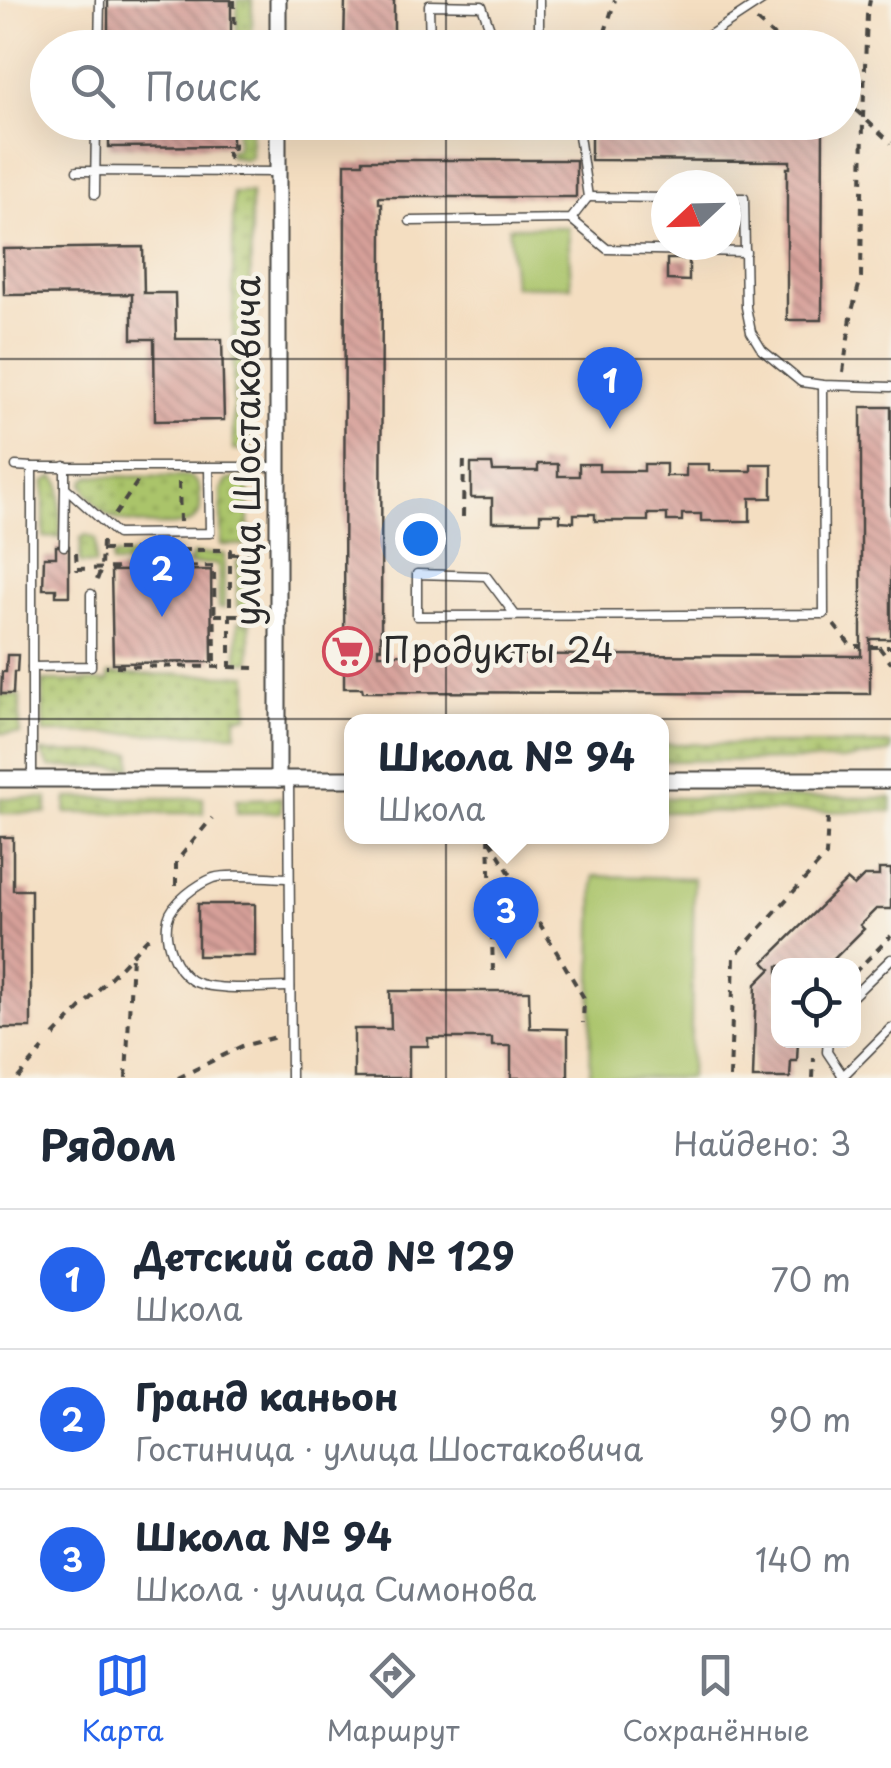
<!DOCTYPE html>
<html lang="ru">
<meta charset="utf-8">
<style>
body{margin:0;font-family:"Playpen Sans",sans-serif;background:#f6f6f7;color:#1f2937}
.controls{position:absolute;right:30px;bottom:30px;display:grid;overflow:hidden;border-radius:20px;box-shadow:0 10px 40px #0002}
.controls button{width:90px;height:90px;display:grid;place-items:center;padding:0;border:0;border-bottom:2px solid #e0e1e3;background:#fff;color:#1f2937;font:50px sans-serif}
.compass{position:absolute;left:651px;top:170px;width:90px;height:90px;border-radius:50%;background:#fff;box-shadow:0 10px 40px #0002;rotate:248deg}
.you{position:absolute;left:420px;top:538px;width:35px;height:35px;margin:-25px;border:8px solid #fff;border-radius:50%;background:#1a73e8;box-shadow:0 0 0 15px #1a73e833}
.badge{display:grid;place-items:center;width:65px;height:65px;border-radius:50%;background:#2563eb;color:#fff;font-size:32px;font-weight:700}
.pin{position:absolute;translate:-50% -82px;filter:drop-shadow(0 2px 5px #0008)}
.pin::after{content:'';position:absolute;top:52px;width:35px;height:30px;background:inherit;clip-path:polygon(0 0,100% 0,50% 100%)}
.popup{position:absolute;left:344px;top:714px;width:325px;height:130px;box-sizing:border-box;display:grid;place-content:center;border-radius:20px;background:#fff;filter:drop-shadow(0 2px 8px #0005);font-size:32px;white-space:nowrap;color:#747a83}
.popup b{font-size:38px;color:#1f2937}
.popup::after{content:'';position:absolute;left:50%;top:100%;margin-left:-20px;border:20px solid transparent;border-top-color:#fff}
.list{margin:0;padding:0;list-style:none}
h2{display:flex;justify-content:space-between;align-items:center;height:130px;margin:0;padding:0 40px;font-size:42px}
h2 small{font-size:32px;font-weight:400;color:#747a83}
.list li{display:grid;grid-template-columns:65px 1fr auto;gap:30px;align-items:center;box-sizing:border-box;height:140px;padding:0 40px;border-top:2px solid #e0e1e3}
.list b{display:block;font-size:38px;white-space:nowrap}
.list p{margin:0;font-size:32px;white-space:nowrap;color:#747a83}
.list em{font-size:32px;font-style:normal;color:#747a83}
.icon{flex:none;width:55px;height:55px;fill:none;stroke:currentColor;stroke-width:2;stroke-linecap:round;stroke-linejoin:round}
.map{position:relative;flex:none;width:891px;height:1078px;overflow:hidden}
.search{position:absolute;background:#fff;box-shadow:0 10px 40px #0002;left:30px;right:30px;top:30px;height:110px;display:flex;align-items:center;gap:25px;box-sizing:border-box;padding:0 35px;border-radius:55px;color:#747a83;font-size:38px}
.sheet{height:550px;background:#fff}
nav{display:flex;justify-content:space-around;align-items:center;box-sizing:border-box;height:140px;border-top:2px solid #e0e1e3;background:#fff;font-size:28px;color:#747a83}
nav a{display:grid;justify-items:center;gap:5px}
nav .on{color:#2563eb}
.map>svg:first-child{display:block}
.grass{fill:url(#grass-dots);stroke:#6a784a;stroke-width:2.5}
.park{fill:#aac46a;stroke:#6a784a;stroke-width:2.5}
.building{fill:url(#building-back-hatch)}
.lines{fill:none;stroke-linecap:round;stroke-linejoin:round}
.lane-casing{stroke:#494642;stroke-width:11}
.street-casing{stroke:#494642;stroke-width:19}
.path{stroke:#494642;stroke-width:4;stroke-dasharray:8 8;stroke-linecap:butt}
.lane{stroke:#fff;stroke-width:8}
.street{stroke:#fff;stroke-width:15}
.grid{fill:none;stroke:#2b2b2b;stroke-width:2.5;stroke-opacity:0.55}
.labels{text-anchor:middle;stroke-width:9;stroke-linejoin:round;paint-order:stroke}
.street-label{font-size:35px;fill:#2b2b2b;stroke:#f7f3e8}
.poi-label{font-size:35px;fill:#2b2b2b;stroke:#f7f3e8;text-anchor:start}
</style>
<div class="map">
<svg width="891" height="1078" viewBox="0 0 891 1078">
<defs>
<pattern id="grass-dots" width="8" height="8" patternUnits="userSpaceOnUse" patternTransform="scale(2.5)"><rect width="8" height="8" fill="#aac46a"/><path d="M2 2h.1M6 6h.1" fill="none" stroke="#8b9f57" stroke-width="1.8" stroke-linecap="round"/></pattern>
<pattern id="building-back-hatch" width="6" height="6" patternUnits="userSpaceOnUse" patternTransform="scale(2.5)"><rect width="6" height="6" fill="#d7a09a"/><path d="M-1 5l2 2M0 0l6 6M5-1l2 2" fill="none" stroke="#af837e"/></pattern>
</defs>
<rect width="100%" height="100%" fill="#f7f3e8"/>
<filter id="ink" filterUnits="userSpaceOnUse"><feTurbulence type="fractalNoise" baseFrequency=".01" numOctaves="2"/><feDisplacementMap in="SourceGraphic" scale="20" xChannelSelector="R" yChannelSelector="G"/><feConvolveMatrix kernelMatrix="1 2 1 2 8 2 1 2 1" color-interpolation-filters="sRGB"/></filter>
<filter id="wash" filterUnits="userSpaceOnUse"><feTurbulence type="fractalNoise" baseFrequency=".0048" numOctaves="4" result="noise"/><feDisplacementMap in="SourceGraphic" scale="40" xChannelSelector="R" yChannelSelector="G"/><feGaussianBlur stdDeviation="2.25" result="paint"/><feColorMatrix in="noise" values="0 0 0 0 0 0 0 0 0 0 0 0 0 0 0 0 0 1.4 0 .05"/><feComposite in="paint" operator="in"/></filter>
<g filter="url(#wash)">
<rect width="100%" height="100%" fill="#f4dec1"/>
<g class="grass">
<rect x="237" y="0" width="15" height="47"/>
<path d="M237,123H251V157L246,160L230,156L229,150L237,149Z"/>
<path d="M233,193H251L250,451L233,450Z"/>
<path d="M54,476L60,483V538L44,537V482Z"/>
<path d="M91,476L190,477C199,483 200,486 200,496C200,504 202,513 195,519C182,530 123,525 109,516C98,508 89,497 83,485L85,480Z"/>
<path d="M233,479H249V545H221V490L226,481Z"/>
<path d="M86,535L96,539L95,564L80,563L81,538Z"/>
<path d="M193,554H224V608H219L218,564H189Z"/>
<path d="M159,555V564H112V556Z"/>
<rect x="237" y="561" width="12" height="46"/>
<path d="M238,622H250V662H237Z"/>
<path d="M109,674L248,675V716L236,717V734L43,733V681H109Z"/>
<path d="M0,695L20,696V734L0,733Z"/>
<path d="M661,744H891V752L842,760L661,761Z"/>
<path d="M41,752L131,753L132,768L50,767Z"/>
<rect x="0" y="798" width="47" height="15"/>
<path d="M67,798H203V813H66Z"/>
<path d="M281,798V812L237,813V799Z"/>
<path d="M661,798H891V811L661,812Z"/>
</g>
<g class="park">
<path d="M509,227H568L571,286H514Z"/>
<path d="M594,876L694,878L690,1078H590Z"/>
</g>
<g id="blocks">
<g class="building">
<rect x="108" y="0" width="123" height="48"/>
<path d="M345,0H394V39H389V48H344Z"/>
<path d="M109,122H232V146L109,147Z"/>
<path d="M591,122L805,123V127H823L822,320H787V168H790V161L591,160Z"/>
<path d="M363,160H576V197H379V203H382L381,648H378V654L861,656V407H891V639H870V694L363,692L362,688H344L345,163H363Z"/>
<path d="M143,247L144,293H175L176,339H222L224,420L155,421L154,339H132V294L4,295L3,249Z"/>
<path d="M667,259H689V281L667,280Z"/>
<path d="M471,464H492L493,471H538V464H558V476H579V464H599V471H644V464H666V476H686V464H709V471H751V464H772V498H750V521H701V514H682V521H667V514H648V521H595V514H574V522L560,521V514H540V522H492V498H471Z"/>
<path d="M56,546H69V596H56V589H43L44,557H56Z"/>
<path d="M211,570L212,662L113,663L111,571Z"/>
<path d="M7,655H18L17,672H14L13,694H1L2,672H6Z"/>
<path d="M0,837H13V890H31V1028H0Z"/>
<path d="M879,869H891V909H876L860,925L864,929L827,966H778V1040H798L797,1061H791L790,1078H753L756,984L771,969L764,962L847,880L854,886L864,876H879Z"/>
<rect x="198" y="904" width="57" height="52"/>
<path d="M390,991H529L530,1028L568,1029V1078H511V1046H492V1038H428V1046H409V1078H354V1029H391Z"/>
</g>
</g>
</g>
<g filter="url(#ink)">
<use href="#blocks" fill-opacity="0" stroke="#494642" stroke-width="2.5"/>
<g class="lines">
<defs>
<g id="lane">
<path d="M99,48L100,0"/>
<path d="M430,48L429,5L482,6L496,46L539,47V0"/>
<path d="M690,48L763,0"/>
<path d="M77,171L278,172"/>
<path d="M95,194L96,122"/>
<path d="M588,197L666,198"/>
<path d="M726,198H744L746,307L751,332L762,350L801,382L823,385L891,387"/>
<path d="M571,219L607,249L746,252"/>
<path d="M410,221L571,219L588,197L577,122"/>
<path d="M16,466L32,467"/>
<path d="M65,466V487L117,534L210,533L209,467"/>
<path d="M64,546L65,487"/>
<path d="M516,616L486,576L417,574V616C553,616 688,615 824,614L823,385"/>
<path d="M32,667L91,666V594"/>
<path d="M32,779V467H278"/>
<path d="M289,779L291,1078"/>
<path d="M289,878C271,878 228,873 213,878C198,884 172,902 168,919C163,939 174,969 191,980C210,992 267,987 290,987"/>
<path d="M854,995L891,959"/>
<path d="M828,1040L827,1052L843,1076"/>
<path d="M841,1078L891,1028"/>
</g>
<g id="street">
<path d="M278,48V0"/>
<path d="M0,779H351"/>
<path d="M278,779V122"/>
<path d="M661,780H891"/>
</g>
</defs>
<use href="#lane" class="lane-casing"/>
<use href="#street" class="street-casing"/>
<g class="path">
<path d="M234,0L235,48"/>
<path d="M757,21L787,48"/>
<path d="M600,48L615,0"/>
<path d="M844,99L891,143"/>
<path d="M314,131L555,130L563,127"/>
<path d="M230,159L227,153V148H234V122"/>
<path d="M843,372L852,311L861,278L863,117L867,15L870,0"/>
<path d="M179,482L180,522"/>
<path d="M115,515L138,481"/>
<path d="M463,517L464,453"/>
<path d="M101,550H230V667L106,666"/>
<path d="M76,553L77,569L214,566L215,667"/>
<path d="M230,554H256"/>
<path d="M97,580L101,569L102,541"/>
<path d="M215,615H256"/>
<path d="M834,625L851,646H861"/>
<path d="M870,647H891"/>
<path d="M879,647L891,663"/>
<path d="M230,667L255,668"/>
<path d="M489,836L493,971"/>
<path d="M490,840L584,998L583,1023"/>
<path d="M176,886V862L212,818"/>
<path d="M854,973L891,936"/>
<path d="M54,1036L151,935"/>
<path d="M18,1078L43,1049"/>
<path d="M126,1078L132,955"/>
<path d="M178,1078L242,1046L280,1036"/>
<path d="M730,1078L734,957L826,856L828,818"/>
<path d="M813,1078L814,1058"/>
</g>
<use href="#lane" class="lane"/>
<use href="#street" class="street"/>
</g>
</g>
<path class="grid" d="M446,0V48M446,122V1078M0,359H891M0,719H891"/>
<defs>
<symbol id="supermarket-ring" viewBox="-11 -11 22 22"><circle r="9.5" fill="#f7f3e8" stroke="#d1495b" stroke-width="1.5"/><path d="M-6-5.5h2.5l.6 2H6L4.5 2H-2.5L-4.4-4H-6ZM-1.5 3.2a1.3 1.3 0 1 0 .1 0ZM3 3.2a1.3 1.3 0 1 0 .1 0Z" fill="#d1495b"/></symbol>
</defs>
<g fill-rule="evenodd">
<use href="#supermarket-ring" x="320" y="624" width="55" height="55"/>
</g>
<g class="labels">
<g class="street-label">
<text transform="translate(248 451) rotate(-90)" y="12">улица Шостаковича</text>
</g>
<g class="poi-label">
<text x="383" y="663">Продукты 24</text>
</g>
</g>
</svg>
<div class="controls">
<button><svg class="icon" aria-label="locate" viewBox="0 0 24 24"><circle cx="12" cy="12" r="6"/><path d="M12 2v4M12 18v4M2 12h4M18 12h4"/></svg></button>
</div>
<svg class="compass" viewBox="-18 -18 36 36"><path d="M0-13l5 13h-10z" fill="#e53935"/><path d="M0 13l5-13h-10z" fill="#747a83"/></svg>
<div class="you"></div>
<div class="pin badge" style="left:610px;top:429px">1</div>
<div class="pin badge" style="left:162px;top:617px">2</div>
<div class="pin badge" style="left:506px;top:959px">3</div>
<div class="popup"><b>Школа № 94</b>Школа</div>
<div class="search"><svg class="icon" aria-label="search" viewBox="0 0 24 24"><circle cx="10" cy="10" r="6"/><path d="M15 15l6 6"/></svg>Поиск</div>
</div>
<section class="sheet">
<h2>Рядом<small>Найдено: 3</small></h2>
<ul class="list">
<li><span class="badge">1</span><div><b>Детский сад № 129</b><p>Школа</p></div><em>70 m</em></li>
<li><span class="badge">2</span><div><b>Гранд каньон</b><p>Гостиница · улица Шостаковича</p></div><em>90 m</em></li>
<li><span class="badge">3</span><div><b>Школа № 94</b><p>Школа · улица Симонова</p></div><em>140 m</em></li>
</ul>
</section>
<nav>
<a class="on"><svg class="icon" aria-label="map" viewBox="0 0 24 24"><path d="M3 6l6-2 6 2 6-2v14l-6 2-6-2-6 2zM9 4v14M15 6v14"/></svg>Карта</a>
<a><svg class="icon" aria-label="directions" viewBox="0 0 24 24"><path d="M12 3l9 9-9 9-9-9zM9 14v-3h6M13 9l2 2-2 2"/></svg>Маршрут</a>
<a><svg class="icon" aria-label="saved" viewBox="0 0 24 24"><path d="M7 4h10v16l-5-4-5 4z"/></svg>Сохранённые</a>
</nav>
